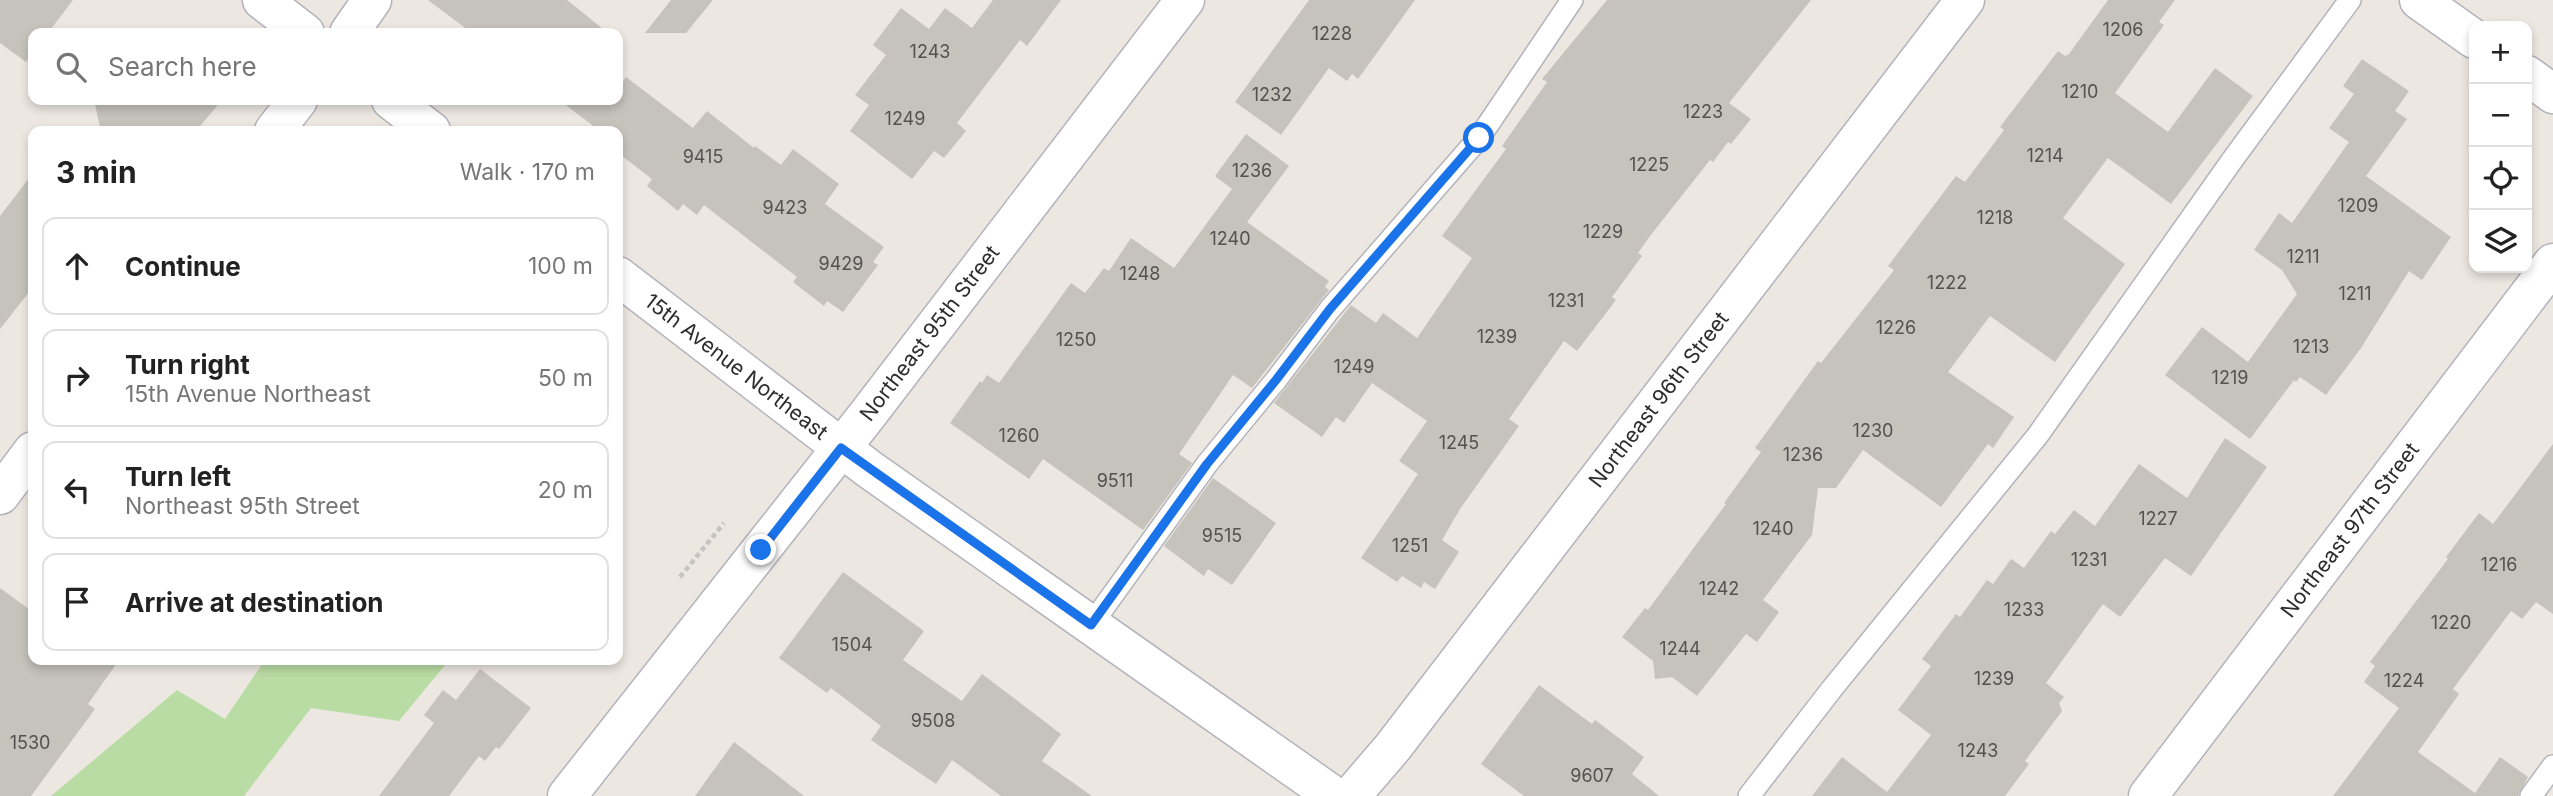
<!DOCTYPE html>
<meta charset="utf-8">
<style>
body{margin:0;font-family:Inter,sans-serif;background:#f2f2f2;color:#222}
.controls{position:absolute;right:21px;top:21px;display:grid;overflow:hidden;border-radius:14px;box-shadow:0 4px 10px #0003}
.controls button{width:63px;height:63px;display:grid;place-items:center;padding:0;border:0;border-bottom:2px solid #e0e0e0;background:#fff;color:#222;font:35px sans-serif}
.stop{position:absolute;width:21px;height:21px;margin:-16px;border:5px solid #1a73e8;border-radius:50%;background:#fff}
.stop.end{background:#1a73e8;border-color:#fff;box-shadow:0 2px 7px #0008}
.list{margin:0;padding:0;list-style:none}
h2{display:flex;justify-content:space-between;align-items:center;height:91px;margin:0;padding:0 28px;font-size:30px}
h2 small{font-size:23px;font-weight:400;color:#767676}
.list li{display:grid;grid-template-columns:46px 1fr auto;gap:21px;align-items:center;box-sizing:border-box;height:98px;margin:0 14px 14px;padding:0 14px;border:2px solid #e0e0e0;border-radius:14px}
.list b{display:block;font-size:26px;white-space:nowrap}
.list p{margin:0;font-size:23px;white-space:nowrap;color:#767676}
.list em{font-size:23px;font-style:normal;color:#767676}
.icon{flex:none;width:38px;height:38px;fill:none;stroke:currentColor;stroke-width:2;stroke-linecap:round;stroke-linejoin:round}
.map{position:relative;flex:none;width:2553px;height:796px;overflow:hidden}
.search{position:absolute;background:#fff;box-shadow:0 4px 10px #0003;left:28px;top:28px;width:595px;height:77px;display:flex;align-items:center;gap:18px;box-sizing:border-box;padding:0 24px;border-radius:14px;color:#767676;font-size:26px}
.panel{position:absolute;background:#fff;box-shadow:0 4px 10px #0003;left:28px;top:126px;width:595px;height:539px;border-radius:14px}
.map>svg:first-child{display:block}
.green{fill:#b9dca4}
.building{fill:#c6c2bc}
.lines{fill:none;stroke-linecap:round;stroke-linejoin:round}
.lane-casing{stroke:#b2b3bb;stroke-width:24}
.street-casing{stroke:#b2b3bb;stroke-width:41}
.secondary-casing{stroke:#b2b3bb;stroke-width:41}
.path{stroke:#c4c4c4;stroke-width:4.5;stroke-dasharray:5 3.5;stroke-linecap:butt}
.lane{stroke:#fff;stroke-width:21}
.street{stroke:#fff;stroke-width:38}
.secondary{stroke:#fff;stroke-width:38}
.route{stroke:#1a73e8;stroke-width:9}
.labels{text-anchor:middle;stroke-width:6;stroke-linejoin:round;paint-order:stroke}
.number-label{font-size:18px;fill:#535251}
.street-label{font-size:21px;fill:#2d2d2d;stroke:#fff}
</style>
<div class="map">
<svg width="2553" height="796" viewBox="0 0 2553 796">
<rect width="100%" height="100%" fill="#ede7e1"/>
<path class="green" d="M265,660H449L399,721L311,708L244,796H51L177,690L225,719Z"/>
<g class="building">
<path d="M0,0H73L48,33H33V52L26,62L0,43Z"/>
<path d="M428,0H567L608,33H472Z"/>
<path d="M671,0H713L686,33H645Z"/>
<path d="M993,0H1061L1027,46L1020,40L957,123L966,131L944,158L934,151L912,179L850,131L869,105L855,95L886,55L873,45L901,8L929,29L945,8L972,28Z"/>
<path d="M1309,0H1415L1358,79L1352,74L1347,81L1329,68L1281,135L1235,102Z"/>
<path d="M1607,0H1811L1729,103L1751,119L1731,144L1728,142L1713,162L1710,160L1650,236L1638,253L1642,256L1612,297L1616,300L1577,351L1564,341L1509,419L1519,426L1460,509L1442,540L1459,552L1435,589L1424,582L1421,588L1402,576L1397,582L1361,558L1418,474L1399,461L1427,421L1372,383L1344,423L1336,417L1322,437L1274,403L1351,305L1376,323L1383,313L1417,338L1472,258L1442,236L1506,149L1502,146L1547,82L1542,79Z"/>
<path d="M2108,0H2175L2159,22L2164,25L2115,93L2168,132L2215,68L2253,96L2171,204L2108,158L2063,218L2125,264L2055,362L1990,316L1948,372L2014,417L1993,448L1988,444L1941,507L1863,450L1836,488H1818L1812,535L1763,600L1779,612L1757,642L1746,634L1697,696L1672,677L1655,679L1653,661L1622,637L1645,608L1648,610L1726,504L1724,503L1761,452L1755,448L1818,361L1821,363L1894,270L1888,266L1956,176L1965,182L2004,130L2000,127L2058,51L2065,56L2069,54Z"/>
<path d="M2362,59L2409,91L2395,111L2407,119L2366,176L2451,237L2422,280L2409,271L2361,348L2326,395L2300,377L2296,382L2294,380L2250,439L2165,375L2202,327L2248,362L2297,294L2282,270L2254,250L2279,213L2292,223L2349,142L2329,128L2354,94L2343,86Z"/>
<path d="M626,77L693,128L707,111L754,148L755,146L781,165L793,149L839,184L825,204L884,247L873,262L878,265L843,312L827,301L824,306L793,282L797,277L704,205L697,215L683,204L678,211L647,186L652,179L618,153V131H600L559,100H618V89Z"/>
<path d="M94,100H222L196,131H101Z"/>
<path d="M1246,134L1289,166L1247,222L1329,281L1325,287L1329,290L1252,388L1233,375L1179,454L1192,463L1143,530L1043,459L1029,479L950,423L980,381L982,383L987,375L999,383L1071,283L1085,293L1104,268L1109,271L1131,238L1174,268L1232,189L1215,176Z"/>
<path d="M33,173V287L0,329V216Z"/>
<path d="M2225,438L2267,467L2191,576L2165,558L2120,617L2103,604L2046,683L2064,697L2059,703L2062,711L2025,761L2029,764L2005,796H1812L1842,757L1887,792L1931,735L1898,710L1931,666L1922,659L1956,614L1960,617L1987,580L1993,584L2011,559L2024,568L2051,531L2055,534L2074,510L2095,526L2139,464L2187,498Z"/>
<path d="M2553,444V614L2536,602L2522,619L2511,611L2453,689L2459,694L2418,752L2475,793L2500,757L2528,777L2518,796H2333L2399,708L2364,682L2375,666L2370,662L2448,559L2446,557L2479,513L2493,524Z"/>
<path d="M1213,478L1276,523L1232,585L1208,569L1204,576L1164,546Z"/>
<path d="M843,572L924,631L903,660L962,701L982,674L1061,734L1042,761L1092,796H1001L952,760L936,784L871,740L881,726L831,688L827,693L779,658Z"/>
<path d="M0,588L33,612V660H119L88,704L95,709L31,796H0Z"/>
<path d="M480,669L531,708L499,749L496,747L485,761L479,756L449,796H379L434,723L424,715L443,690L456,700Z"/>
<path d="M1539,685L1592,724L1595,720L1644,757L1632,774L1659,796H1524L1481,764Z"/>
<path d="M734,742L804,796H695Z"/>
</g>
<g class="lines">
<defs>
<g id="lane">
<path d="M1091,625L1207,464L1276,380L1330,309L1479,138L1572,0"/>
<path d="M1749,796L1831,690L2038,435L2233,159L2350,0"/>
<path d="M2531,796L2553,766"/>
</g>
<g id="street">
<path d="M2419,0L2474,39"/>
<path d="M349,33L372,0"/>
<path d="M2527,75L2553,94"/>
<path d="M274,131L298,100"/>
<path d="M0,495L33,451"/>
<path id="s1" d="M567,796L868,414L1185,0"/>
<path id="s2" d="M1351,796L1393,747L1965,0"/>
<path id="s3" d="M2148,796L2553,263"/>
</g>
<g id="secondary">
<path d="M262,0L305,33"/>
<path d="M391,100L431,131"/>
<path id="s4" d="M618,276L869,469L1334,796"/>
</g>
</defs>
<use href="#lane" class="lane-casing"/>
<use href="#street" class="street-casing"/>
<use href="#secondary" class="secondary-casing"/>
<path class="path" d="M680,577L724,523"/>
<use href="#lane" class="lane"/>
<use href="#street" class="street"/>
<use href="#secondary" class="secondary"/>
</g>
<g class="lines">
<path class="route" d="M761,550L841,448L1091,625L1207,464L1276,380L1330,309L1479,138"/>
</g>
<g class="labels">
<g class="number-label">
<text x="2123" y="36">1206</text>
<text x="1332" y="40">1228</text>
<text x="930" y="58">1243</text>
<text x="2080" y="98">1210</text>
<text x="1272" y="101">1232</text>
<text x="1703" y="118">1223</text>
<text x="905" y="125">1249</text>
<text x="2045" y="162">1214</text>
<text x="703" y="163">9415</text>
<text x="1649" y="171">1225</text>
<text x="1252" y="177">1236</text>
<text x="2358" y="212">1209</text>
<text x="785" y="214">9423</text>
<text x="1995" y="224">1218</text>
<text x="1603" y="238">1229</text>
<text x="1230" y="245">1240</text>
<text x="2303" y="263">1211</text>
<text x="841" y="270">9429</text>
<text x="1140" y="280">1248</text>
<text x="1947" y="289">1222</text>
<text x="2355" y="300">1211</text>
<text x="1566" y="307">1231</text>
<text x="1896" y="334">1226</text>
<text x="1497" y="343">1239</text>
<text x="1076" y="346">1250</text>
<text x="2311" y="353">1213</text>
<text x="1354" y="373">1249</text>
<text x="2230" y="384">1219</text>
<text x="1873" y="437">1230</text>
<text x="1019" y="442">1260</text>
<text x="1459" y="449">1245</text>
<text x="1803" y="461">1236</text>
<text x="1115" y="487">9511</text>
<text x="2158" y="525">1227</text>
<text x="1773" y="535">1240</text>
<text x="1222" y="542">9515</text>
<text x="1410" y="552">1251</text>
<text x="2089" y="566">1231</text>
<text x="2499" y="571">1216</text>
<text x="1719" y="595">1242</text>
<text x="2024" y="616">1233</text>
<text x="2451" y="629">1220</text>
<text x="852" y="651">1504</text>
<text x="1680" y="655">1244</text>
<text x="1994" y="685">1239</text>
<text x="2404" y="687">1224</text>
<text x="933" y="727">9508</text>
<text x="30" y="749">1530</text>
<text x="1978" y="757">1243</text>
<text x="1592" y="782">9607</text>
</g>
<g class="street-label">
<text dy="7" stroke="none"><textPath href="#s1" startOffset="588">Northeast 95th Street</textPath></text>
<text dy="7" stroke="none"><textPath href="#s4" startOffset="149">15th Avenue Northeast</textPath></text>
<text dy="7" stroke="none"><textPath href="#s2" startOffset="502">Northeast 96th Street</textPath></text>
<text dy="7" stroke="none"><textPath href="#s3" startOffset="334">Northeast 97th Street</textPath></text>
</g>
</g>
</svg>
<div class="controls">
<button>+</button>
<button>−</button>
<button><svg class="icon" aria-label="locate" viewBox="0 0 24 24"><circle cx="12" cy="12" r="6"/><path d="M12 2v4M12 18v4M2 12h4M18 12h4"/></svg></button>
<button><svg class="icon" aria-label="layers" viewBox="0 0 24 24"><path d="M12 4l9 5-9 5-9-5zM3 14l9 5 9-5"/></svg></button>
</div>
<div class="stop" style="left:1479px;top:138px"></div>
<div class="stop end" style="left:761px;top:550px"></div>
<div class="search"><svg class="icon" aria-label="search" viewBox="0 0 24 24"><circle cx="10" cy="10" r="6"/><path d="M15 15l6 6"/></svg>Search here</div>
<section class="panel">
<h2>3 min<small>Walk · 170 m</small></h2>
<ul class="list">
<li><svg class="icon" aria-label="ahead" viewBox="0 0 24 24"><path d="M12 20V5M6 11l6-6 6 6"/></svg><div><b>Continue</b></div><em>100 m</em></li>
<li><svg class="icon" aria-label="right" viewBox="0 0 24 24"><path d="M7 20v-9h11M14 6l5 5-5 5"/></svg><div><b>Turn right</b><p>15th Avenue Northeast</p></div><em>50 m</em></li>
<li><svg class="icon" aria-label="left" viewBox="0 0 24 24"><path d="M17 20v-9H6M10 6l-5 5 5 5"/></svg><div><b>Turn left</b><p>Northeast 95th Street</p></div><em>20 m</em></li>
<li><svg class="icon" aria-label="arrive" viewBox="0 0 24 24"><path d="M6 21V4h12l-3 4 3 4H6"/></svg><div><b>Arrive at destination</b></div></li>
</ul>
</section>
</div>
